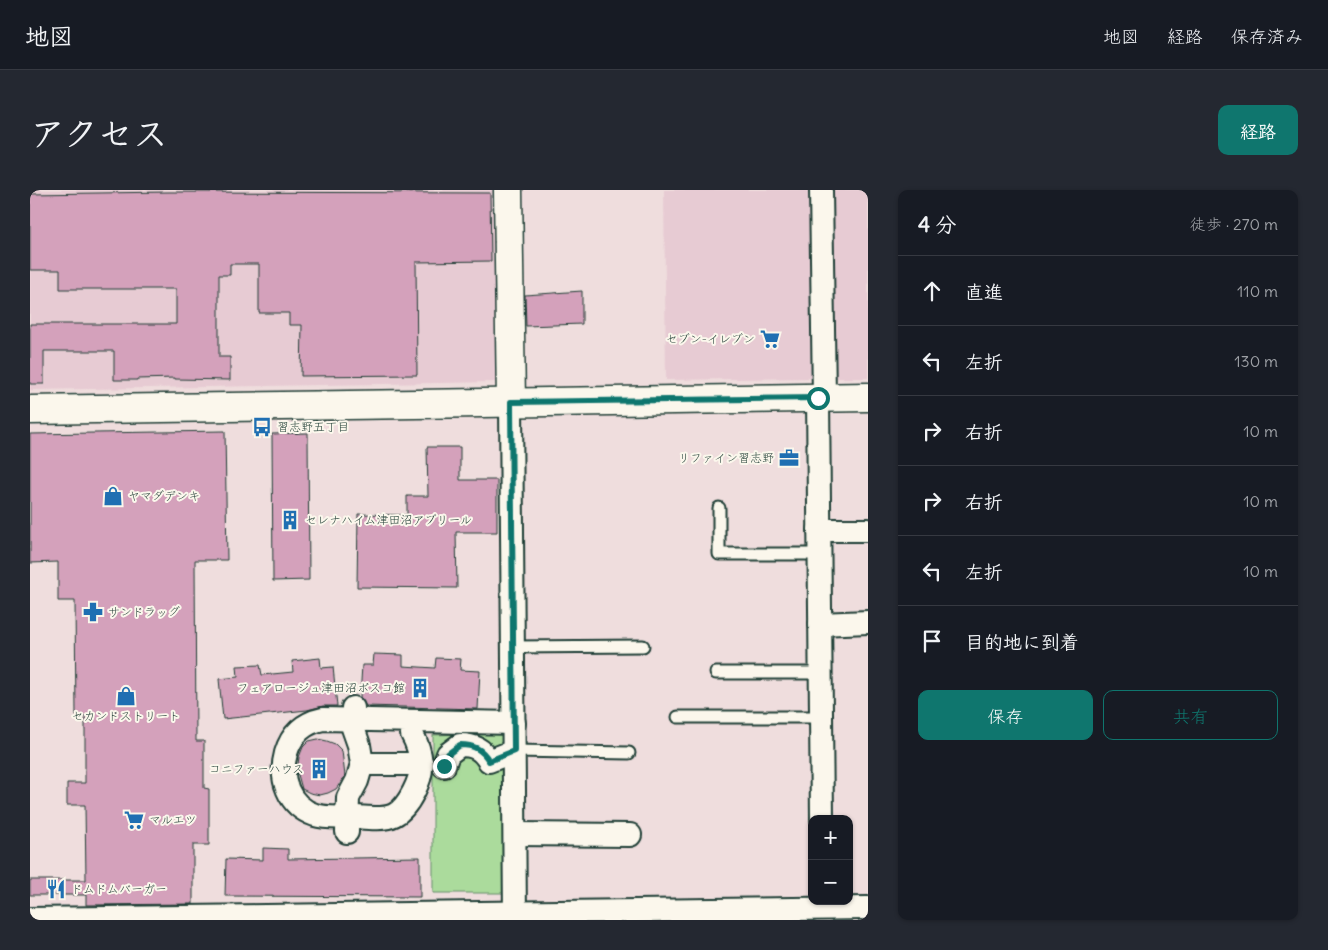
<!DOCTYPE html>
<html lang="ja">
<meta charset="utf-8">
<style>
body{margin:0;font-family:Delius,"Klee One",sans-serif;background:#242831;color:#f1f3f6}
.controls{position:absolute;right:15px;bottom:15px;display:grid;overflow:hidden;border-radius:10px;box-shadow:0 1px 4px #0004}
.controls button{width:45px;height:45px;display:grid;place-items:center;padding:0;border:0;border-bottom:1px solid #363941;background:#171b24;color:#f1f3f6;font:25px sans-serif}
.stop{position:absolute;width:15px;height:15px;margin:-11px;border:4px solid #0f766e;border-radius:50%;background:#fff}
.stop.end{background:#0f766e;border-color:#fff;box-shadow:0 1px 5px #0008}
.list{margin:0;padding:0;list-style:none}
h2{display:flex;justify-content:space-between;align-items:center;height:65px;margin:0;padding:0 20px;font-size:21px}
h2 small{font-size:16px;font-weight:400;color:#9ea1a6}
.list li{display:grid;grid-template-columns:32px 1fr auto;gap:15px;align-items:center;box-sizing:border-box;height:70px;padding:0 20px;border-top:1px solid #363941}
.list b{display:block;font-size:19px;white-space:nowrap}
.list em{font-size:16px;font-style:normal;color:#9ea1a6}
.actions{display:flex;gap:10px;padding:15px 20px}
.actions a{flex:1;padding:11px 0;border:1px solid #0f766e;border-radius:10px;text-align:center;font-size:18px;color:#0f766e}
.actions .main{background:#0f766e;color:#fff}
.icon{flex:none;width:28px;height:28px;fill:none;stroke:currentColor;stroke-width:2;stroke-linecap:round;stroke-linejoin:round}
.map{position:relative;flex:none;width:838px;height:730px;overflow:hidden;border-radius:10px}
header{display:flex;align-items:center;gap:30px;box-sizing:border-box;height:70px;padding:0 25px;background:#171b24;border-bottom:1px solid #363941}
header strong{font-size:24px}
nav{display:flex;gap:28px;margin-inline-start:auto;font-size:18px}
.intro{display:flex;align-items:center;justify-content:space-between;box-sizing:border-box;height:120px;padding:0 30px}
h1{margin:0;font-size:35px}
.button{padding:12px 22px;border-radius:10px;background:#0f766e;color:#fff;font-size:18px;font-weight:700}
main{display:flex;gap:30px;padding:0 30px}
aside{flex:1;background:#171b24;border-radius:10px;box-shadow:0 1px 4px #0004}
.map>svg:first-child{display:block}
.built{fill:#e7cbd3}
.green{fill:#abdb9c;stroke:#658c68}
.building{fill:#d4a1bb;stroke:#1f3d34}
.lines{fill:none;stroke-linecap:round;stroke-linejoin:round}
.lane-casing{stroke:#1f3d34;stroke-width:15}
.street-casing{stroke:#1f3d34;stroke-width:26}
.secondary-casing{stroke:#1f3d34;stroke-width:31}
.lane{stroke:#fbf7ec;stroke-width:11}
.street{stroke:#fbf7ec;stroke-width:22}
.secondary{stroke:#fbf7ec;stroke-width:28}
.route{stroke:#0f766e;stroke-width:6}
.labels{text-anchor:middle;stroke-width:4;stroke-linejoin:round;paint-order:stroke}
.poi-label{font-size:12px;fill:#1f3d34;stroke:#fbf7ec;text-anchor:start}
</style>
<header>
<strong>地図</strong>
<nav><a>地図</a><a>経路</a><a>保存済み</a></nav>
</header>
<div class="intro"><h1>アクセス</h1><a class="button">経路</a></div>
<main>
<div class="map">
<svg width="838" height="730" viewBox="0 0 838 730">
<rect width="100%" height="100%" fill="#efdddd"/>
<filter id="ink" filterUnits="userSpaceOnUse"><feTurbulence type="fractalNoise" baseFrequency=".02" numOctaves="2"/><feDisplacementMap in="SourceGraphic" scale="10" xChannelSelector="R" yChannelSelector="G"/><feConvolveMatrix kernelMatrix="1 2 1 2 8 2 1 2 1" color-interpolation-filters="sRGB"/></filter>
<g filter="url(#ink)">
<g class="built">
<path d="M0,0H465L467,192L0,200Z"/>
<path d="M634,0H780L784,188L636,190Z"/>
<path d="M802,0H838V188H805Z"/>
</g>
<path class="green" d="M477,543L476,703H403V545Z"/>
<g class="building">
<path d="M139,2L460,3L461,71L386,72L387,185L271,186L272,135H259V123H229V74H200V85H189V167H200V190L145,189V188L107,189V190H84V161H14V194H0V134H146V99H30V80H0V4Z"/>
<path d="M552,101V134L496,136L495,105Z"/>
<path d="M195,241L197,370H165L166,551H174V598L179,599V655H163V714L56,715V705H0V690H56L55,615H37V593H55V526H46L45,411H28V372L0,373V244Z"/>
<path d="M278,243L279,390L243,391L242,244Z"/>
<path d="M397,257H430V290H467V342H426L427,398L327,397L328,324L377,325V306H398Z"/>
<path d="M344,464L373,465V476L405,478L406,468L431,469L430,480L450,481L448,519L336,516L330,507L332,475H343Z"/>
<path d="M290,468L291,478L303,477L307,516H293L277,520L193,529L189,489L208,487L207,476L230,475L232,485L263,482L262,471Z"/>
<path d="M288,549L297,551L305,554L312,561L315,586L306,599L298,603L290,605L280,603L272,599L267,581L269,567L273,557L279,551Z"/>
<path d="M233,658L258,659V669L390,667V707L195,706L196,669L233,670Z"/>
</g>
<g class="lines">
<defs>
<g id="lane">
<path d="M689,318V364H789"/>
<path d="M483,457L613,456"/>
<path d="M686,483H791"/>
<path d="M648,527H791"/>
<path d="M484,561L599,563"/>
</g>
<g id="street">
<path d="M791,0L794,207"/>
<path d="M788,208L792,629"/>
<path d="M481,213L485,730"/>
<path d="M789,340H838"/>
<path d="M790,434L838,432"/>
<path d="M382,544C387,553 390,562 391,573C393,588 378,618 364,625C354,630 338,628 326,627C313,627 298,629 285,625C258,616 249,588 256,563C262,543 274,533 293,529L484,533"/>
<path d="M332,574H392"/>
<path d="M414,576L418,564L430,555C444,555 452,559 459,571L484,561"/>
<path d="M317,642L318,608L327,591L332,574L329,555L323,538V518"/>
<path d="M485,644L600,645"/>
<path d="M0,729L838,718"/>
</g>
<g id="secondary">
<path d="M478,0L481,213"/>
<path d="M0,220L838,207"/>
</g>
</defs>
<use href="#lane" class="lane-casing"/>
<use href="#street" class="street-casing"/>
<use href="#secondary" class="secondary-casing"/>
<use href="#lane" class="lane"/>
<use href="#street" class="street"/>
<use href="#secondary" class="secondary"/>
</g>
</g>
<g class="lines" filter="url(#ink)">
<path class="route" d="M414,576L418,564L430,555C444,555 452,559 459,571L484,561L481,212L788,208"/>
</g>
<defs>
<symbol id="supermarket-bare" viewBox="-9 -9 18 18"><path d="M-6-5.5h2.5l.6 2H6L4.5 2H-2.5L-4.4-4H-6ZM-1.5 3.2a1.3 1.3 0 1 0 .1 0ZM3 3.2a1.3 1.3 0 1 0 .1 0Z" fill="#1f6fb2" stroke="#fbf7ec" stroke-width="2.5" paint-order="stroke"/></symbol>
<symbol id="bus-bare" viewBox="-9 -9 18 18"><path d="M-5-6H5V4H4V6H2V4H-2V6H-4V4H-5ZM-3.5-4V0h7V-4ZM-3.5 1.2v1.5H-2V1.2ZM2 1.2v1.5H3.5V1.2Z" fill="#1f6fb2" stroke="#fbf7ec" stroke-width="2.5" paint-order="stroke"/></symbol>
<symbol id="office-bare" viewBox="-9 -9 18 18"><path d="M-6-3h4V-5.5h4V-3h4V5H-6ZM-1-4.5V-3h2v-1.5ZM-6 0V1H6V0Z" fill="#1f6fb2" stroke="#fbf7ec" stroke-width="2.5" paint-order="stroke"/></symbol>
<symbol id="shop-bare" viewBox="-9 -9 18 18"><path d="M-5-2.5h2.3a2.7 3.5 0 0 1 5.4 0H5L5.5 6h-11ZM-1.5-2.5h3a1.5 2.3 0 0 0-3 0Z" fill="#1f6fb2" stroke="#fbf7ec" stroke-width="2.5" paint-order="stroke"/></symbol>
<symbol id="building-bare" viewBox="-9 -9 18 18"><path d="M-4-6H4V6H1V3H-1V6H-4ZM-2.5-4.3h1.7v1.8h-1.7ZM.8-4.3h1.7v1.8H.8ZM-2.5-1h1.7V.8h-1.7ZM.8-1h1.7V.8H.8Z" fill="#1f6fb2" stroke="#fbf7ec" stroke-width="2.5" paint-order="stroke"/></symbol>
<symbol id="pharmacy-bare" viewBox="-9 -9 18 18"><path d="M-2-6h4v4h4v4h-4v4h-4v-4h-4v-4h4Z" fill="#1f6fb2" stroke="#fbf7ec" stroke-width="2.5" paint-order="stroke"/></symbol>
<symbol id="restaurant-bare" viewBox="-9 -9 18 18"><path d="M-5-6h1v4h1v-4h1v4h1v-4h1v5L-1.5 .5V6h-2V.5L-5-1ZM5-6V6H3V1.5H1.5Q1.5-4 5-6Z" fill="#1f6fb2" stroke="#fbf7ec" stroke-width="2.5" paint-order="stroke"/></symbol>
</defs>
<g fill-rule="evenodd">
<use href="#supermarket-bare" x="726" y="135" width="28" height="28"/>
<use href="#bus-bare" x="218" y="223" width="28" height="28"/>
<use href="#office-bare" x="745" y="254" width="28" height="28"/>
<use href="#shop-bare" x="69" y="292" width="28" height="28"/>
<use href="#building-bare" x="246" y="316" width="28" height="28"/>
<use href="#pharmacy-bare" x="49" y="408" width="28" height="28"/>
<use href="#building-bare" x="376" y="484" width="28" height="28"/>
<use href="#shop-bare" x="82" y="492" width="28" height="28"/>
<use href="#building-bare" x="275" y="565" width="28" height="28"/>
<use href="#supermarket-bare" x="90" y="616" width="28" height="28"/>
<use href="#restaurant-bare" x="12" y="685" width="28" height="28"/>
</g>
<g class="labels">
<g class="poi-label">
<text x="725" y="153" text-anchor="end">セブン-イレブン</text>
<text x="247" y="241">習志野五丁目</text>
<text x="744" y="272" text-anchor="end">リファイン習志野</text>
<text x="98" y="310">ヤマダデンキ</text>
<text x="275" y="334">セレナハイム津田沼アブリール</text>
<text x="78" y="426">サンドラッグ</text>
<text x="375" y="502" text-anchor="end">フェアロージュ津田沼ボスコ館</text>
<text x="96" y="530" text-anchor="middle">セカンドストリート</text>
<text x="274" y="583" text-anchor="end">コニファーハウス</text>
<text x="119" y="634">マルエツ</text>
<text x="41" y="703">ドムドムバーガー</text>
</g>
</g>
</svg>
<div class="controls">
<button>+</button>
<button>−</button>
</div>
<div class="stop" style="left:788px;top:208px"></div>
<div class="stop end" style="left:414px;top:576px"></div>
</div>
<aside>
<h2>4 分<small>徒歩 · 270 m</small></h2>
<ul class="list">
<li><svg class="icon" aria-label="ahead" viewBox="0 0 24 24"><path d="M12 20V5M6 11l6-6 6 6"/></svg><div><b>直進</b></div><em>110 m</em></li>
<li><svg class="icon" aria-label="left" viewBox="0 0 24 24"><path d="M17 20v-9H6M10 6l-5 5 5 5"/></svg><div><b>左折</b></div><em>130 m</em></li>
<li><svg class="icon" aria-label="right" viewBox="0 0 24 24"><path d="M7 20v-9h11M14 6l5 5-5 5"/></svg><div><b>右折</b></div><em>10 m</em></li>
<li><svg class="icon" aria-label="right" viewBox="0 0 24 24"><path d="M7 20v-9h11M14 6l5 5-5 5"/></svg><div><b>右折</b></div><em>10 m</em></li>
<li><svg class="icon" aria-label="left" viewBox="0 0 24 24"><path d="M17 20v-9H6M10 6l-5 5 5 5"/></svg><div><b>左折</b></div><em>10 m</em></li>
<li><svg class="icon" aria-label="arrive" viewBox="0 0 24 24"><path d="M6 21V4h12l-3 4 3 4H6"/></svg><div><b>目的地に到着</b></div></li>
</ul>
<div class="actions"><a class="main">保存</a><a>共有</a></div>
</aside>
</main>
